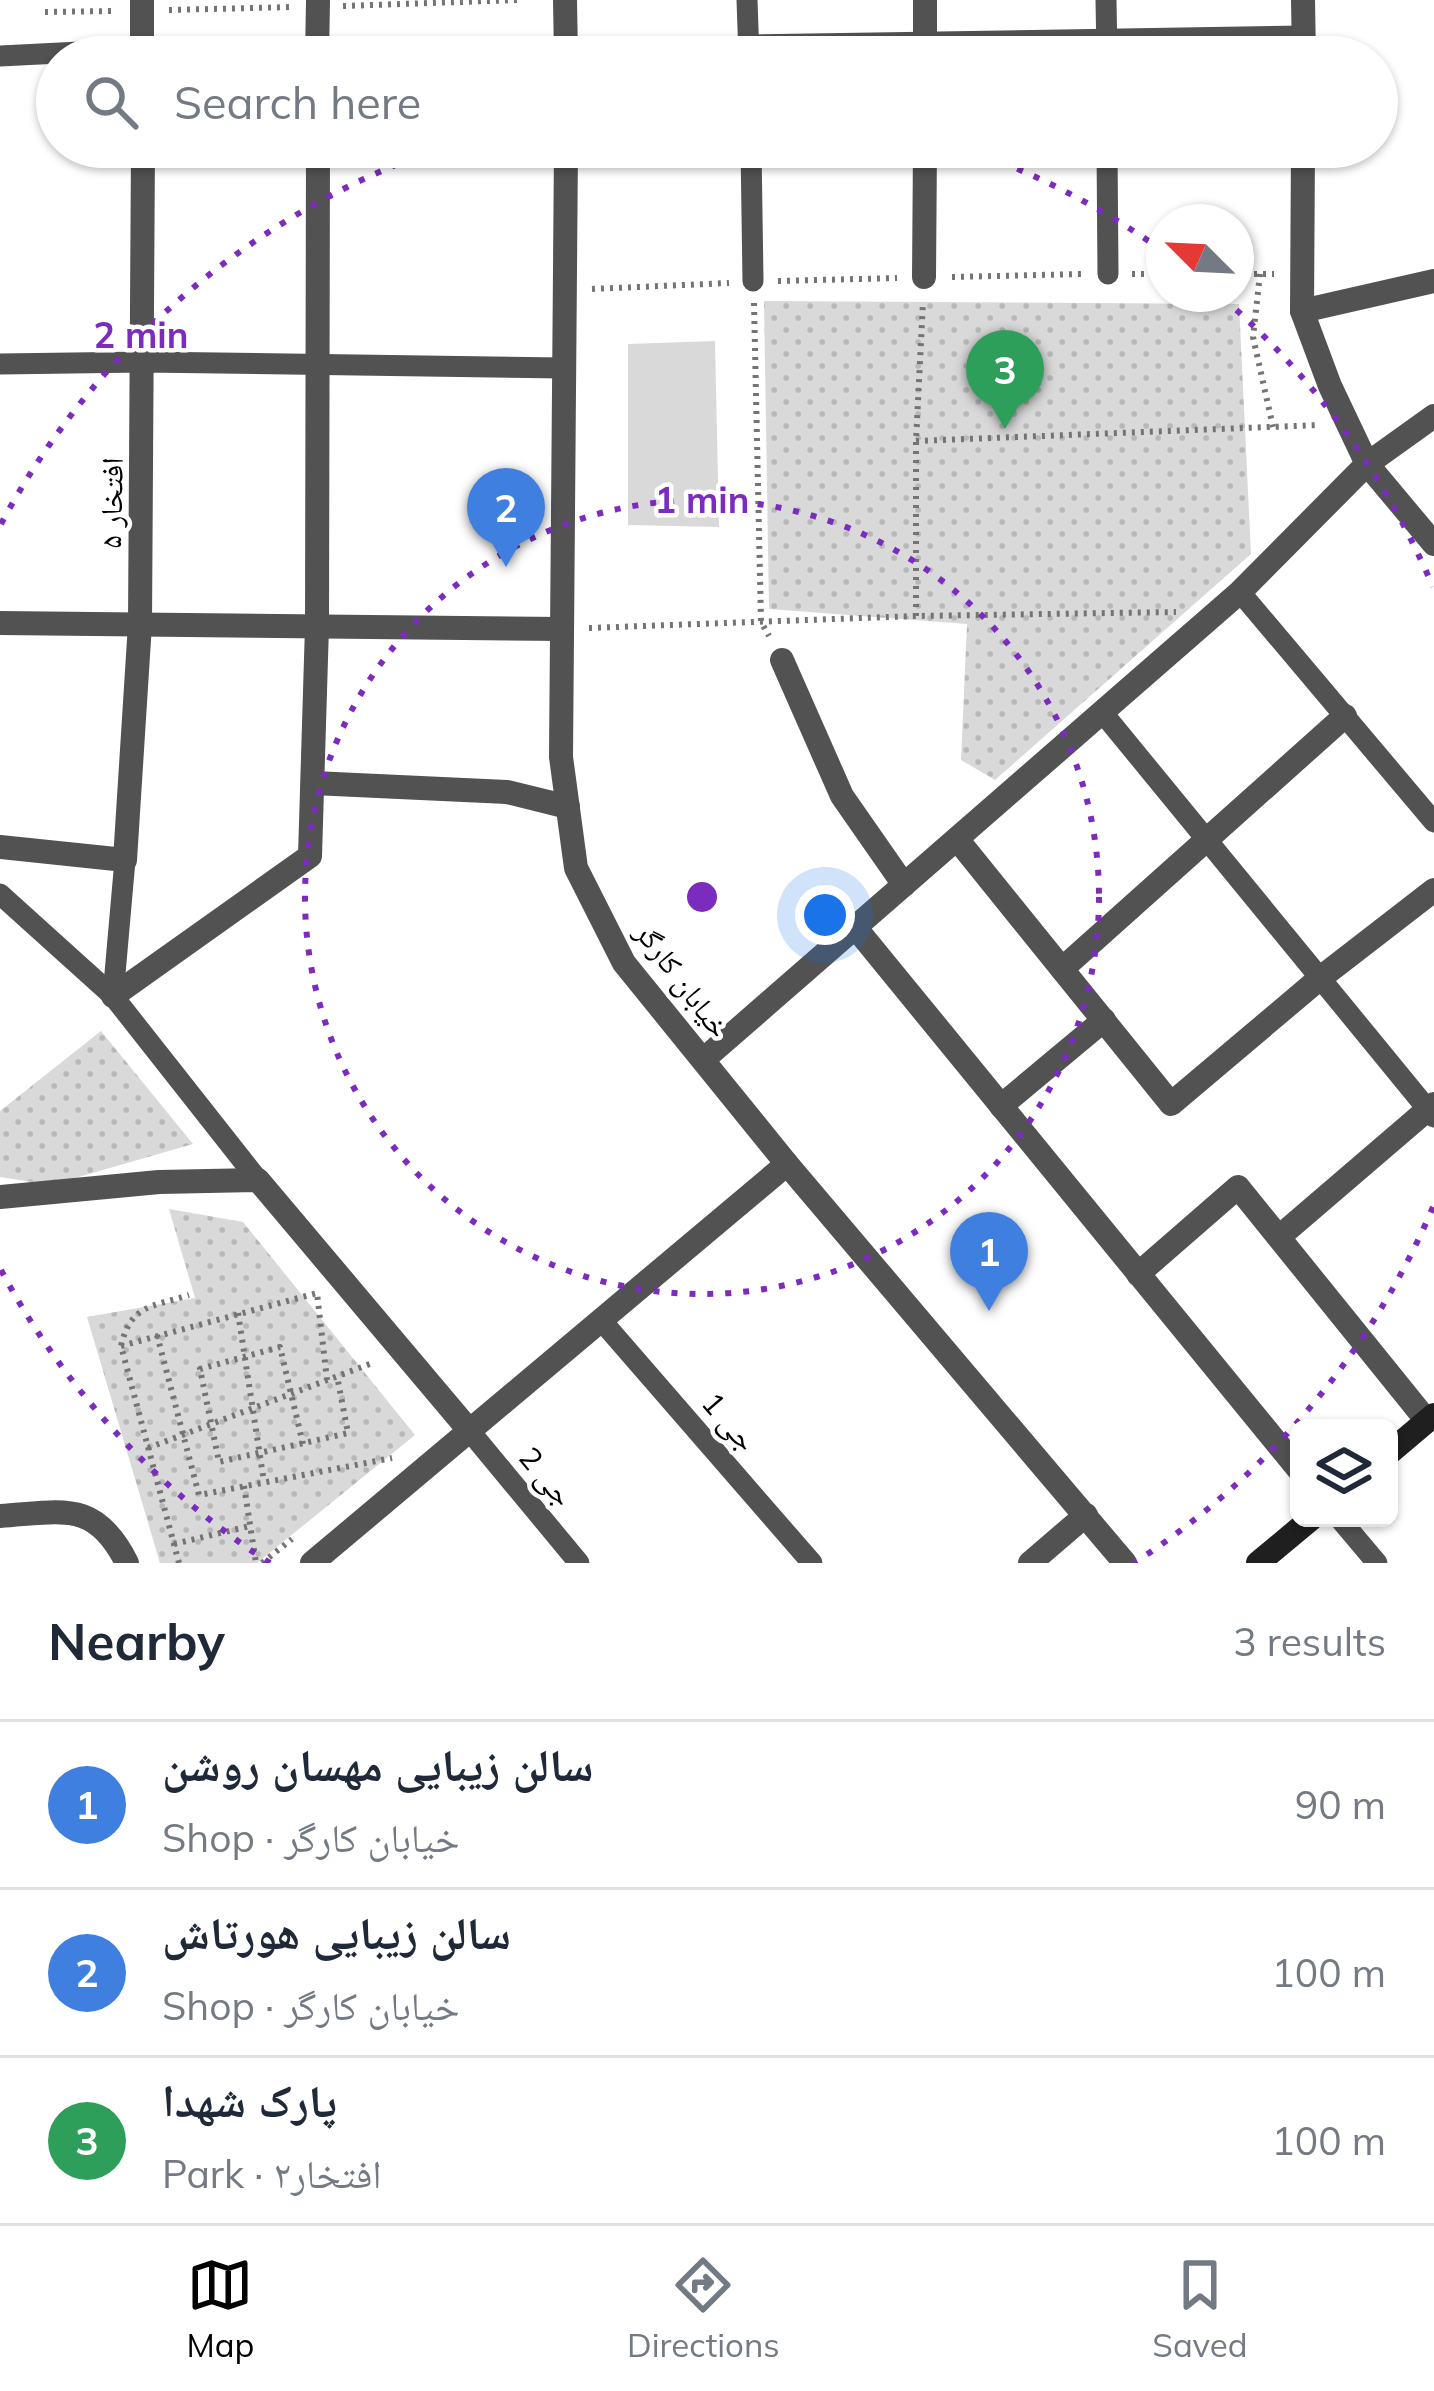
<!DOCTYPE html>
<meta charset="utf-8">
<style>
body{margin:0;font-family:Mulish,"Noto Naskh Arabic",sans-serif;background:#f6f6f7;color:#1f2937}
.controls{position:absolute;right:36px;bottom:36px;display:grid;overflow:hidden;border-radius:18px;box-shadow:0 3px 9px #0004}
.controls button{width:108px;height:108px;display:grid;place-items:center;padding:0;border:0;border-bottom:3px solid #e0e1e3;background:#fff;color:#1f2937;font:60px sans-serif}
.compass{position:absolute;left:1146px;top:204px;width:108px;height:108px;border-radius:50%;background:#fff;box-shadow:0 3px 9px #0004;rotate:294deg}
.you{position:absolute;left:825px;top:915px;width:42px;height:42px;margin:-30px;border:9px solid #fff;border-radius:50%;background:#1a73e8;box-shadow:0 0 0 18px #1a73e833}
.badge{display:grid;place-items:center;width:78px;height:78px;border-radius:50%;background:#000;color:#fff;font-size:39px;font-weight:700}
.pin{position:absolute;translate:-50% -99px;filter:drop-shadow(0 3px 6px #0008)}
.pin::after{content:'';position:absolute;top:63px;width:42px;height:36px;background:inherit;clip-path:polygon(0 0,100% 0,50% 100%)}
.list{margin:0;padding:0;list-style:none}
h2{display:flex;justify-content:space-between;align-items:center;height:156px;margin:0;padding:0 48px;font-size:51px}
h2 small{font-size:39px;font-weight:400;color:#747a83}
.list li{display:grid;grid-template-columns:78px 1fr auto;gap:36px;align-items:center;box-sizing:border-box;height:168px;padding:0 48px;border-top:3px solid #e0e1e3}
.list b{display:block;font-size:45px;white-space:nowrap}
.list p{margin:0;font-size:39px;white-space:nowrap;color:#747a83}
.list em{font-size:39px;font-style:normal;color:#747a83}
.icon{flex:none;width:66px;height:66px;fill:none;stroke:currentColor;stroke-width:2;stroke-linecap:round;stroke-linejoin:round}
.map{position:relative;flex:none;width:1434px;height:1563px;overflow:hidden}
.search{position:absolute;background:#fff;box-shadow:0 3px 9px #0004;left:36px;right:36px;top:36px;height:132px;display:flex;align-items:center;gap:30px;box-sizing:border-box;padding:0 42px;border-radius:66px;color:#747a83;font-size:45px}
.sheet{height:660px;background:#fff}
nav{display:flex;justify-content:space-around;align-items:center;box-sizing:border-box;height:168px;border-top:3px solid #e0e1e3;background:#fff;font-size:33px;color:#747a83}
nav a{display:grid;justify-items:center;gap:6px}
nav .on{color:#000}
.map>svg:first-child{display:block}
.grass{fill:url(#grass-dots)}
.garden{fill:#d9d9d9}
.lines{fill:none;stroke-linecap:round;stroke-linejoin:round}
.path{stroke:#747474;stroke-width:6;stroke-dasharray:3 6;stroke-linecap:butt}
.lane{stroke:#525252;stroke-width:21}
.street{stroke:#525252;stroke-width:24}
.secondary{stroke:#1f1f1f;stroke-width:24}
.ring{fill:none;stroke:#7b2cbf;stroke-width:6;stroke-dasharray:6 12}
.labels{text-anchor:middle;stroke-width:9;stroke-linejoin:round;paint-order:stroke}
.street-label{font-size:30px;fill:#000;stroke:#fff}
.centre{fill:#7b2cbf;stroke:#fff;stroke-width:6}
.ring-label{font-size:36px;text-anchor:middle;font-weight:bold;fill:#7b2cbf;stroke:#fff;stroke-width:9;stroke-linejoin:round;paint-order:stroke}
</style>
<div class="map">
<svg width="1434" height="1563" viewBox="0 0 1434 1563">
<defs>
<pattern id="grass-dots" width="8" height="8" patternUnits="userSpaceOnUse" patternTransform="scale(3)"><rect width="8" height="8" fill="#d9d9d9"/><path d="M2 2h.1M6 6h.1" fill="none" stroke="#b8b8b8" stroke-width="1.8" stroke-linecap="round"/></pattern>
</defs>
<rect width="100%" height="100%" fill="#fff"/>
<g class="grass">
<path d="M764,301L1239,304L1251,554L995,780L961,760L967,624L769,609Z"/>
<path d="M101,1031L193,1144L51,1185L0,1177V1111Z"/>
<path d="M169,1209L243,1222L415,1435L257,1563H160L87,1317L195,1298Z"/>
</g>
<path class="garden" d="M715,341L719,527L628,525V344Z"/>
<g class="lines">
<g class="path">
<path d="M343,6L518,0"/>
<path d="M169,10L294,7"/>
<path d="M45,12L114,11"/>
<path d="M590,50L721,46"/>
<path d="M1132,274H1164"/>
<path d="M1236,274H1274"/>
<path d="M1260,274L1253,337L1273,427"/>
<path d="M952,277L1083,274"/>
<path d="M778,281L897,278"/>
<path d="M592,289L729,283"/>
<path d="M754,303L761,622L769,636"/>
<path d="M916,441L1320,425"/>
<path d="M916,616V441L923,302"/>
<path d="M589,628L916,616L1176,612"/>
<path d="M238,1313L264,1482"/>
<path d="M157,1335L199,1495L392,1458"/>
<path d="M121,1346L317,1293L327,1380"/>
<path d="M303,1444L280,1347L200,1369L219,1462C262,1452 305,1443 348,1433L337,1376"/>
<path d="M148,1448L375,1362"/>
<path d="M244,1486L256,1563"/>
<path d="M174,1544L250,1526"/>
<path d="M179,1563L121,1346C131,1304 152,1307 189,1295"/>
<path d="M262,1563L292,1539"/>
</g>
<g class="lane">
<path d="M747,0L749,57"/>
<path d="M1106,0L1107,57"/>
<path d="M748,45L1304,36"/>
<path d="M0,56L139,49L567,50"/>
<path d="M751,147L753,281"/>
<path d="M1107,147L1108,274"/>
<path d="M0,364L144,362L564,368"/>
<path d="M1240,592L1434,822"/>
<path d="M1102,712L1434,1117"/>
<path d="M0,894L113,996L258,1180"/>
<path d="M113,996L125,860"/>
<path d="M601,1320L812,1563"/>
<path d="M468,1429L579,1563"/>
<path d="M1339,1518L1377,1563"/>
</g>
<g class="street">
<path d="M142,0V57"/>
<path d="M565,0L566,57"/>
<path d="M925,0V57"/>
<path d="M1303,0L1304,57"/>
<path d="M317,57L318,0"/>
<path d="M566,147L561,757L576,868L624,963L787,1164L1125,1563"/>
<path d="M1303,147L1302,311L1330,386L1367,464L1434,544"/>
<path d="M924,277L925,147"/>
<path d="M1302,311L1434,281"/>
<path d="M0,623L562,629"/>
<path d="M782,660L842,796L904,885"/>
<path d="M313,783L507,792L568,807"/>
<path d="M957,839L1171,1104L1319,979L1434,890"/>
<path d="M0,847L125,860L140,624L143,147"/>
<path d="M855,927L1299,1470"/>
<path d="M1062,969L1345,716"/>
<path d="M113,996L310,856L317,626L318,147"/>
<path d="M704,1059L1240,592L1367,464L1434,416"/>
<path d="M1001,1106L1104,1020"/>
<path d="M0,1197L159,1182L258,1180L468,1429"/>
<path d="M1279,1237L1434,1104"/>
<path d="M1138,1274L1238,1187L1427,1421"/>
<path d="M0,1516C62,1512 95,1499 127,1563"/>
<path d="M312,1563L787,1164"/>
<path d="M1030,1563L1086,1515"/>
</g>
<g class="secondary">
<path d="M1389,1453L1434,1415"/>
<path d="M1258,1563L1312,1518"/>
</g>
</g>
<g class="ring">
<circle cx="702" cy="897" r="397"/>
<path d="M1433 1207A794 794 0 0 1 1134 1563M270 1563A794 794 0 0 1 1 1270M1 524A794 794 0 0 1 437 149M967 149A794 794 0 0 1 1163 251M1223 298A794 794 0 0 1 1433 587"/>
</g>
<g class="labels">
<g class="street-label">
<text transform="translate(112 503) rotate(-89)" y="10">افتخار ۵</text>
<text transform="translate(682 980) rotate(53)" y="10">خیابان کارگر</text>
<text transform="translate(729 1422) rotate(49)" y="10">جی 1</text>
<text transform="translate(546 1477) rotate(50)" y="10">جی 2</text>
</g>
</g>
<circle cx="702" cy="897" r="18" class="centre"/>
<g class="ring-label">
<text x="141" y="348">2 min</text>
<text x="702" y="513">1 min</text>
</g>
</svg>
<div class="controls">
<button><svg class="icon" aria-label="layers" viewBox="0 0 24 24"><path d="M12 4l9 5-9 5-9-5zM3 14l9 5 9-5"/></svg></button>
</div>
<svg class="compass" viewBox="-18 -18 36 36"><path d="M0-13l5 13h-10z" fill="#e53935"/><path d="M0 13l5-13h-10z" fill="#747a83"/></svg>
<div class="you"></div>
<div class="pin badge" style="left:989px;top:1311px;background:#3f7fe0">1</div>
<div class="pin badge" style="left:506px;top:567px;background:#3f7fe0">2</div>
<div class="pin badge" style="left:1005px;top:429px;background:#2e9e5b">3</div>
<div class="search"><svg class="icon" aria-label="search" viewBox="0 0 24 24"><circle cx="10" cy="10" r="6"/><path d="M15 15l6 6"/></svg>Search here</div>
</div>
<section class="sheet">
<h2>Nearby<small>3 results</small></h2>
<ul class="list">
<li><span class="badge" style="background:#3f7fe0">1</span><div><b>سالن زیبایی مهسان روشن</b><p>Shop · خیابان کارگر</p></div><em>90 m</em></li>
<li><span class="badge" style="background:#3f7fe0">2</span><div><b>سالن زیبایی هورتاش</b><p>Shop · خیابان کارگر</p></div><em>100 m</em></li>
<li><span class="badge" style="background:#2e9e5b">3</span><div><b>پارک شهدا</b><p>Park · افتخار۲</p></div><em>100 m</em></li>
</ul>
</section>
<nav>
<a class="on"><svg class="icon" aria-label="map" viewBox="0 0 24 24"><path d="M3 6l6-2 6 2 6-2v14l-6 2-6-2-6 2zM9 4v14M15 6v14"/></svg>Map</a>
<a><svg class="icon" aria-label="directions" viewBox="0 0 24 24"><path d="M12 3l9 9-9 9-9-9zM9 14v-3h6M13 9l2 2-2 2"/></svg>Directions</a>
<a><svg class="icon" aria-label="saved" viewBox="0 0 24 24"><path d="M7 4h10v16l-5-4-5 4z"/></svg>Saved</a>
</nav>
